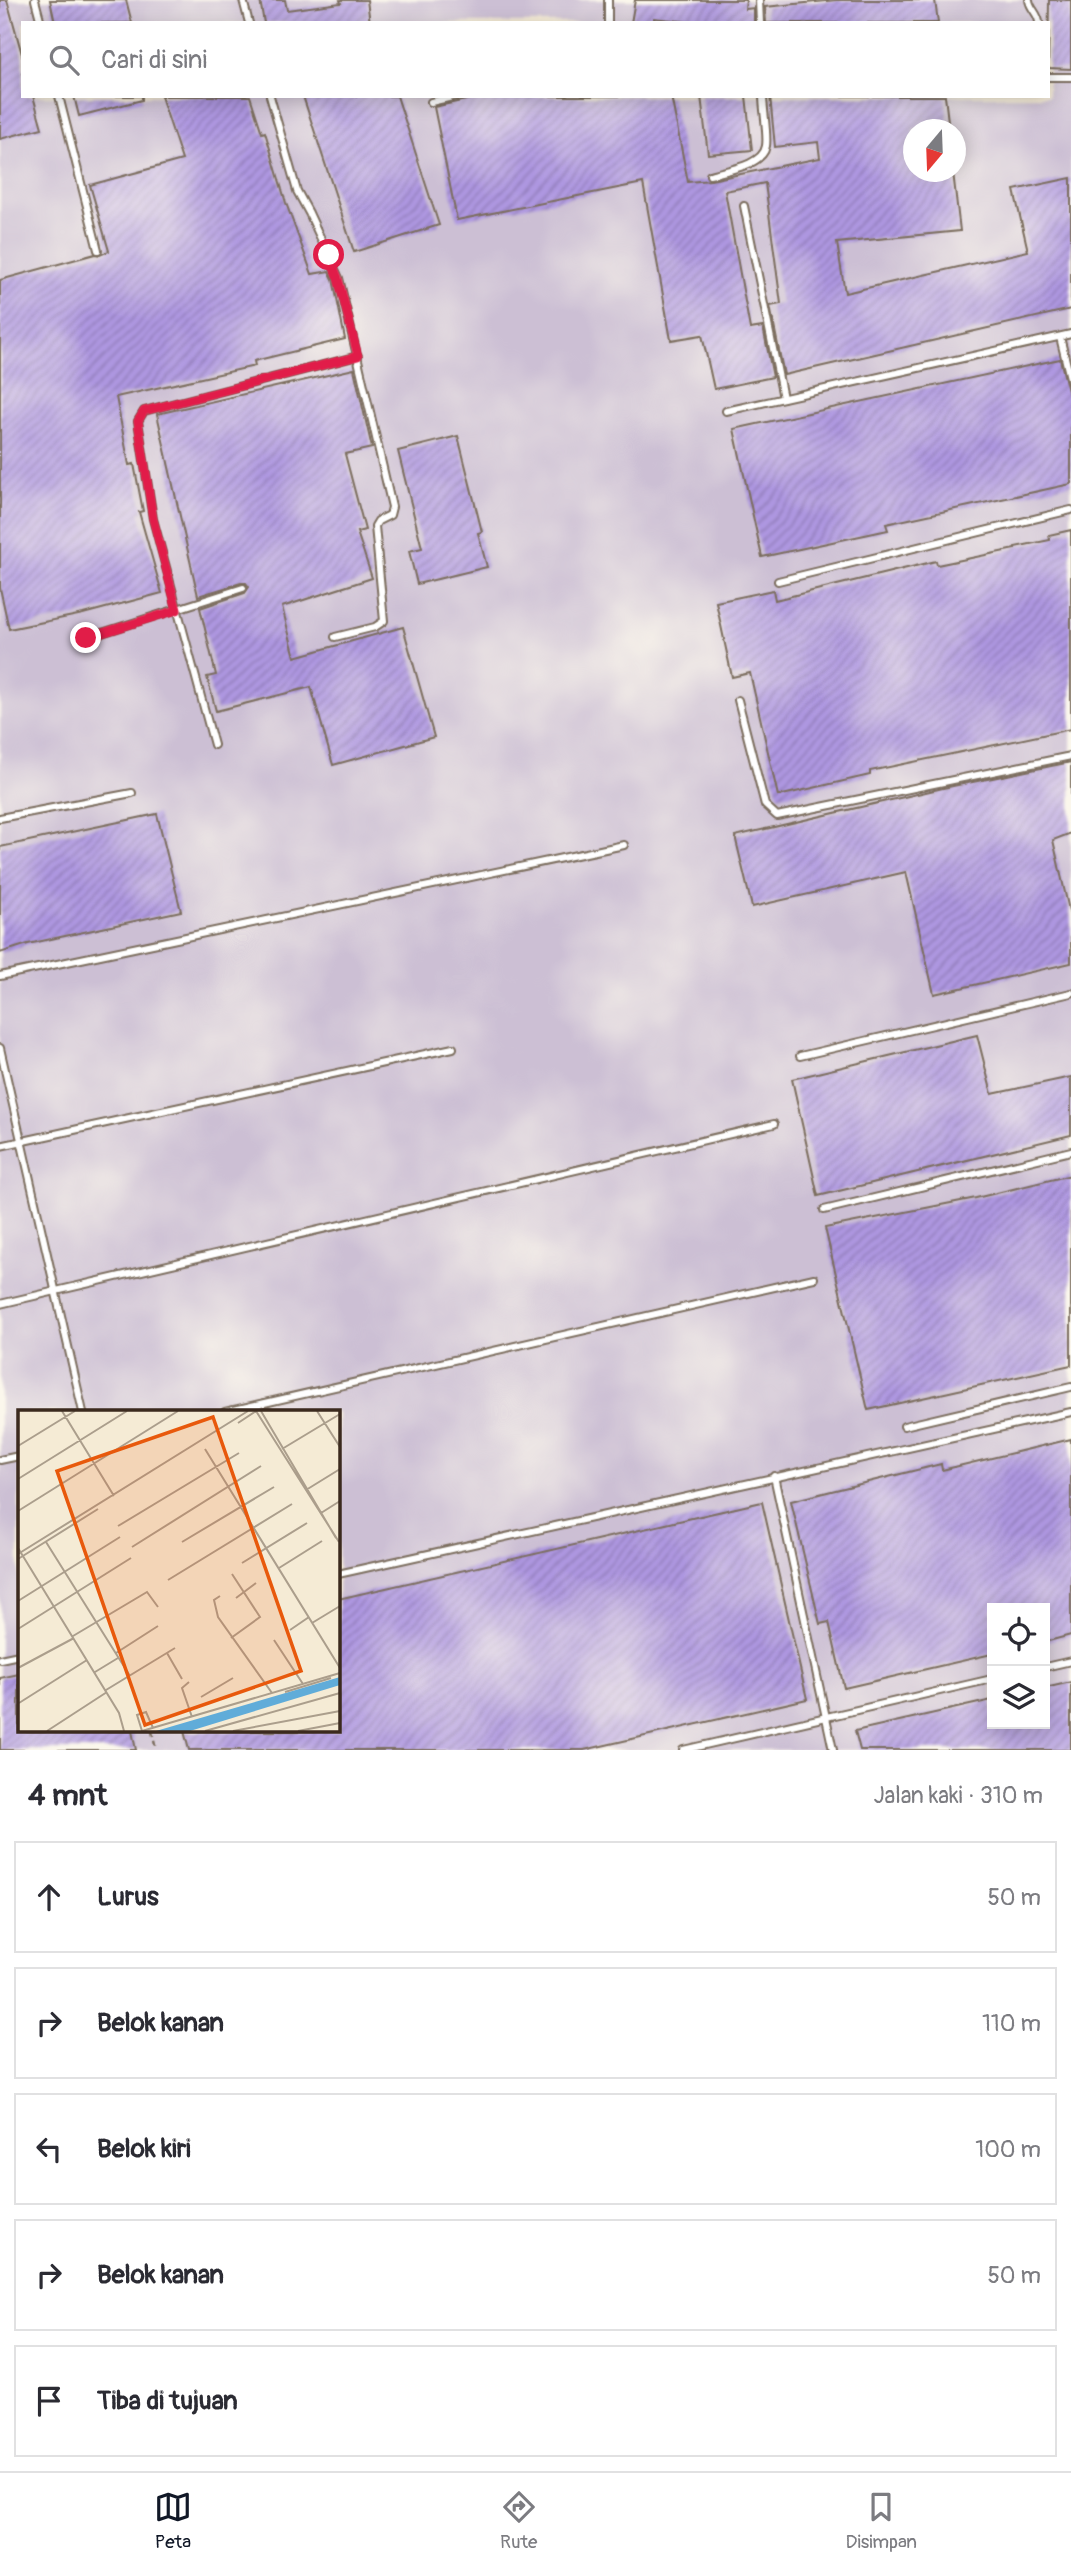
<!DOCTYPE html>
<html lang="id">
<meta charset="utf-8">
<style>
body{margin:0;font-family:Pangolin,sans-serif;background:#f7f7f7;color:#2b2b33}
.controls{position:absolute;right:21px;bottom:21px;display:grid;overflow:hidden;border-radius:0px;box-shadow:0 4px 18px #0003}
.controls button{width:63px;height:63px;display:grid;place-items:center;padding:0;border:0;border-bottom:2px solid #e1e1e2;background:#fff;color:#2b2b33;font:35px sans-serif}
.compass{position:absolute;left:903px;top:119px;width:63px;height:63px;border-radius:50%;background:#fff;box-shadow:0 4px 18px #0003;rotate:199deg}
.stop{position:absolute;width:21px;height:21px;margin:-16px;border:5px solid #e11d48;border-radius:50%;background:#fff}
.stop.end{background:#e11d48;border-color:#fff;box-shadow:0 2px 7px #0008}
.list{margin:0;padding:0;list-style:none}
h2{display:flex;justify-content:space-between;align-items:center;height:91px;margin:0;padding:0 28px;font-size:30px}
h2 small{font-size:23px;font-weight:400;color:#7c7c81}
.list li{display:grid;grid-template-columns:46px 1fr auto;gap:21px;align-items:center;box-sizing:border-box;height:112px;margin:0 14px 14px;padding:0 14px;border:2px solid #e1e1e2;border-radius:0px}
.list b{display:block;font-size:26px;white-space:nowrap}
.list em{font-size:23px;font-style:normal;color:#7c7c81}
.icon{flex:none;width:38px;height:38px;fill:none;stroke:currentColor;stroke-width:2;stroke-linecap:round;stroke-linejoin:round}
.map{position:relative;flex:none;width:1071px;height:1750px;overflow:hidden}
.search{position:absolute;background:#fff;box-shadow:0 4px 18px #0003;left:21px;right:21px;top:21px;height:77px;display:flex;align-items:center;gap:18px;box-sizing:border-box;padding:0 24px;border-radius:0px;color:#7c7c81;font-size:26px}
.sheet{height:721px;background:#fff}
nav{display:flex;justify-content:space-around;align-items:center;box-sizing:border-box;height:98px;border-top:2px solid #e1e1e2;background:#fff;font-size:19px;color:#7c7c81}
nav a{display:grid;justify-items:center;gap:4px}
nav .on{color:#111827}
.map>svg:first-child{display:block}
.industrial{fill:#ccbfd4;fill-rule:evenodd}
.building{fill:url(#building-hatch)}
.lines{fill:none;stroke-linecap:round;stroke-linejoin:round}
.lane-casing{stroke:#7c6e5e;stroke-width:10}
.path{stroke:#7c6e5e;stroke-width:2.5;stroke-dasharray:5 5;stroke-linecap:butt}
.lane{stroke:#fff;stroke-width:6}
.route{stroke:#e11d48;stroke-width:9}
.inset-road{fill:none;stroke:#ab9e8c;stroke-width:2}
.view{fill:#e8590c;fill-opacity:0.15;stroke:#e8590c;stroke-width:3.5}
.inset-edge{fill:none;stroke:#3b2a1e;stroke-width:3.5}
</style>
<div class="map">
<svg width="1071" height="1750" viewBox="0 0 1071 1750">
<defs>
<pattern id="building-hatch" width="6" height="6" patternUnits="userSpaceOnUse" patternTransform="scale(1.75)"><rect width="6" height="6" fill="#ae97e1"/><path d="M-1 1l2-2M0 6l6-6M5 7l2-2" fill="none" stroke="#8f7bb6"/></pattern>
</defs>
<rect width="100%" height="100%" fill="#fbf7ec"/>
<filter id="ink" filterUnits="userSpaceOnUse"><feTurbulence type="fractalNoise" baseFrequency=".0143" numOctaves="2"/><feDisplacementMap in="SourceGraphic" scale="14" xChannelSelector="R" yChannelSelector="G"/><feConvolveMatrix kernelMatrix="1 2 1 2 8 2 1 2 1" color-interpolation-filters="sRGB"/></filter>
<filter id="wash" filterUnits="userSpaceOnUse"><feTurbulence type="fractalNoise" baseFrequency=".00686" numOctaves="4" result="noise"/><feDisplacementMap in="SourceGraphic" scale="28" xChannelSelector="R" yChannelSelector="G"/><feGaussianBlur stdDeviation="1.57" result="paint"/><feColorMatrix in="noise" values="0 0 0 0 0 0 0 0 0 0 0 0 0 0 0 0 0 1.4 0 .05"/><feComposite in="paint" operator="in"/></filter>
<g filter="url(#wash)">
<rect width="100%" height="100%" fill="#f5ebd5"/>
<path class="industrial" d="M0,0H1071V1750H0ZM23,23H1048V96H23ZM914,130H956V172H914ZM19,1412H338V1731H19ZM992,1608H1045V1724H992Z"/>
<g id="blocks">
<g class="building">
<path d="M0,0H7L23,58V96H33L42,128L0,139Z"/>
<path d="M50,0H126L132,23H55Z"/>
<path d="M260,0H285L287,10L341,3L340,0H367L370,23H264Z"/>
<path d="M635,0H746L745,9L754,8V23H699L654,18V23H631Z"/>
<path d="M837,0H935L938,23H766L765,7Z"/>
<path d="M1049,0H1071V69L1048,68Z"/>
<path d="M74,96H142V100L79,116Z"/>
<path d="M161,96H250L262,133L265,132L286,203L312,274L329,271L333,279L345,339L254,361L255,366L116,397L129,465L134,464L143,511L139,512L162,593L83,614L9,629L0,588V280L95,254L100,255L109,251L90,185L182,160Z"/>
<path d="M303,96H397L439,225L354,252Z"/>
<path d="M484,96H671L688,182L711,180L820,158L818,142L775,147L770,96H945L949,130H914V172H953L960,231L837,243L845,293L1028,251L1014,190L1071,178V309L784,375L770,306L781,304L765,183L725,191L750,329L763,327L773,377L714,389L702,335L671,340L643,183L457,220L434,107Z"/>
<path d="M701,96H746L752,150L708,154Z"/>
<path d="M1060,359L1071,403V484L886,524L888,530L762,557L734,429Z"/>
<path d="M354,369L372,448L345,454L365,530L357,532L372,578L282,607L295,657L403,627L434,737L333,765L311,687L216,711L207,677L216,675L200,608L245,593L249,587L246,583H241L198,596L157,414Z"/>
<path d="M458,436L482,532L478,533L487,567L417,584L409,551L422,548L398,451Z"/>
<path d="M1071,530V729L870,771V775L778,796L750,673L732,677L716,602L773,590L775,600L936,561L937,565L1015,549V547L1050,540L1049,535Z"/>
<path d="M1071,762V833L1053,840L1071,919V963L934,994L906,872L752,907L735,836L943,788Z"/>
<path d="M157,814L181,911L28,944L0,953V847Z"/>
<path d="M977,1035L992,1094L1071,1077V1135L818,1196L792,1079Z"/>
<path d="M1071,1175V1365L868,1410L825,1228L976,1198Z"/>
<path d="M1071,1439V1635L1045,1642V1608H992V1654L844,1688L829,1622L820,1624L791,1501L941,1464L942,1470Z"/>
<path d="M762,1502L807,1699L584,1750H189L184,1731H338V1599Z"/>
<path d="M19,1674V1731H132L136,1750H0V1678Z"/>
<path d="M1071,1682V1750H860L855,1731L992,1700V1724H1045V1688Z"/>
</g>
</g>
</g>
<g filter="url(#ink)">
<use href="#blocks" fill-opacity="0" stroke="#7c6e5e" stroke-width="2"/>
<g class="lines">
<defs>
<g id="lane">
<path d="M35,0L41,23"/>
<path d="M243,0L249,23"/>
<path d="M759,0L760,23"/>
<path d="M1029,0C1030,9 1039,14 1039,23"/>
<path d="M608,23V0"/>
<path d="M1048,77H1071"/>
<path d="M59,96L98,250"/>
<path d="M270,96L297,191L309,213L339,278L392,507L390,515L378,521L375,526L384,621L375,627L335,637"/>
<path d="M431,102L457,96"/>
<path d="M710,175C726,170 763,166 766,146C768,135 763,109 763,96"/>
<path d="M744,206L783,398"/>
<path d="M1060,337L1071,382"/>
<path d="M726,411L1071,334"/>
<path d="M778,581L1071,510"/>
<path d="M86,638L243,588"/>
<path d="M738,700L765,805L777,816L1071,756"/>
<path d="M214,745L153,519L138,421L144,411L358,356"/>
<path d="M0,818L132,793"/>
<path d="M0,976L624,845"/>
<path d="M0,1048L83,1412"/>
<path d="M800,1056L1071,993"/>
<path d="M0,1146L453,1048"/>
<path d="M824,1210L1071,1151"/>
<path d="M0,1304L774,1124"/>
<path d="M225,1412L814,1278"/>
<path d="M904,1426L1071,1387"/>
<path d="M0,1460L19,1456"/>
<path d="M774,1476L833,1750"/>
<path d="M338,1574L1071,1412"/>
<path d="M0,1659L19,1655"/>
<path d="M1045,1667L1071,1661"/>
<path d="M683,1750L992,1679"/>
</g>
</defs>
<use href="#lane" class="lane-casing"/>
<path class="path" d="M152,1731L156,1750"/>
<use href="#lane" class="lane"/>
</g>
</g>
<g class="lines" filter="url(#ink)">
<path class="route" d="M86,638L177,610L153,519L138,421L144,411L358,356L338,278L329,255"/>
</g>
<g transform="translate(18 1410)">
<rect width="322" height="322" fill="#f5ebd5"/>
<path d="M322,267V275L172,321H138Z" fill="#60acd9"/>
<path class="inset-road" d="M44,1L96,86M238,1L321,132M243,1L318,128M299,1L322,37M220,13L238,1M0,36L57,1M187,39L322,258M264,39L322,4M0,69L109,1M288,80L322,59M0,101L160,1M303,103L322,91M100,116L221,43M28,132L112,266M164,132L256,77M114,137L243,56M0,138L101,303L106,321M0,144L230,1M0,149L80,99M224,153L289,113M261,158L304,131M150,170L274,94M202,186L196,190L200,207L254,283M218,188L238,173M0,191L102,127M294,213L322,196M0,219L113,148M272,220L291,207M55,226L129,182L140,197M213,228L242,207L214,164M256,230L285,274M98,243L140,216M149,243L164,269M0,258L56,228M77,262L100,248M171,272L164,278L174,307M88,280L157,238M267,282L313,268M183,287L215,268M1,293L69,250M29,321L89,282M124,321L322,263M124,321L119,305L128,302L135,318M187,321L322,283M215,321L322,301M280,321L322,313"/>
<path class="view" d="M195,7L283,261L127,315L39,61Z"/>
<rect width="322" height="322" class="inset-edge"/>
</g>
</svg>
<div class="controls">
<button><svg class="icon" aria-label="locate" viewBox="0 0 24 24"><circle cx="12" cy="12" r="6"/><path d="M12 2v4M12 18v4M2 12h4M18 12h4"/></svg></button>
<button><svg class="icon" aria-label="layers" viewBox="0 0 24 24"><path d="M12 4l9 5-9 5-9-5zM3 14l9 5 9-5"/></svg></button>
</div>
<svg class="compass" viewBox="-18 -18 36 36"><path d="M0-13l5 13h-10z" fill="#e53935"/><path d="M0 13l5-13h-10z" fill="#7c7c81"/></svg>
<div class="stop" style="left:329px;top:255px"></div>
<div class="stop end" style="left:86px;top:638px"></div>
<div class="search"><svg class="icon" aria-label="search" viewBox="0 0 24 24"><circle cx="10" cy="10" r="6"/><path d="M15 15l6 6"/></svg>Cari di sini</div>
</div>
<section class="sheet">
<h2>4 mnt<small>Jalan kaki · 310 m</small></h2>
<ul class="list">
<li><svg class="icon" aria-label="ahead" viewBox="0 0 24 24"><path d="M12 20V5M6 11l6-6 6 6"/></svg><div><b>Lurus</b></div><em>50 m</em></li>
<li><svg class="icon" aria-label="right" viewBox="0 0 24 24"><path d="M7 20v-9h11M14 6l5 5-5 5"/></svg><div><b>Belok kanan</b></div><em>110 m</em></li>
<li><svg class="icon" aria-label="left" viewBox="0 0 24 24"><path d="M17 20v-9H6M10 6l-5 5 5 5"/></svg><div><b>Belok kiri</b></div><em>100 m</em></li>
<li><svg class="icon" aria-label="right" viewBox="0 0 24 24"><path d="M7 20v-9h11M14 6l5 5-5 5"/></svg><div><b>Belok kanan</b></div><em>50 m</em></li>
<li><svg class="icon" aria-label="arrive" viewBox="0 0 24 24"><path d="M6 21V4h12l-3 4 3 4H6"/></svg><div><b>Tiba di tujuan</b></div></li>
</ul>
</section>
<nav>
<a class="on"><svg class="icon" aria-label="map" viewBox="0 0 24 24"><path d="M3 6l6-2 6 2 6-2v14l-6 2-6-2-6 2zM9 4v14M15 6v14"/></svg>Peta</a>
<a><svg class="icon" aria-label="directions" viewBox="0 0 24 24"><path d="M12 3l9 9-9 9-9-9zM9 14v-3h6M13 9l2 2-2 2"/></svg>Rute</a>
<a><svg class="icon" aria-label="saved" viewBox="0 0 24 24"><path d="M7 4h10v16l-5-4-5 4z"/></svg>Disimpan</a>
</nav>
